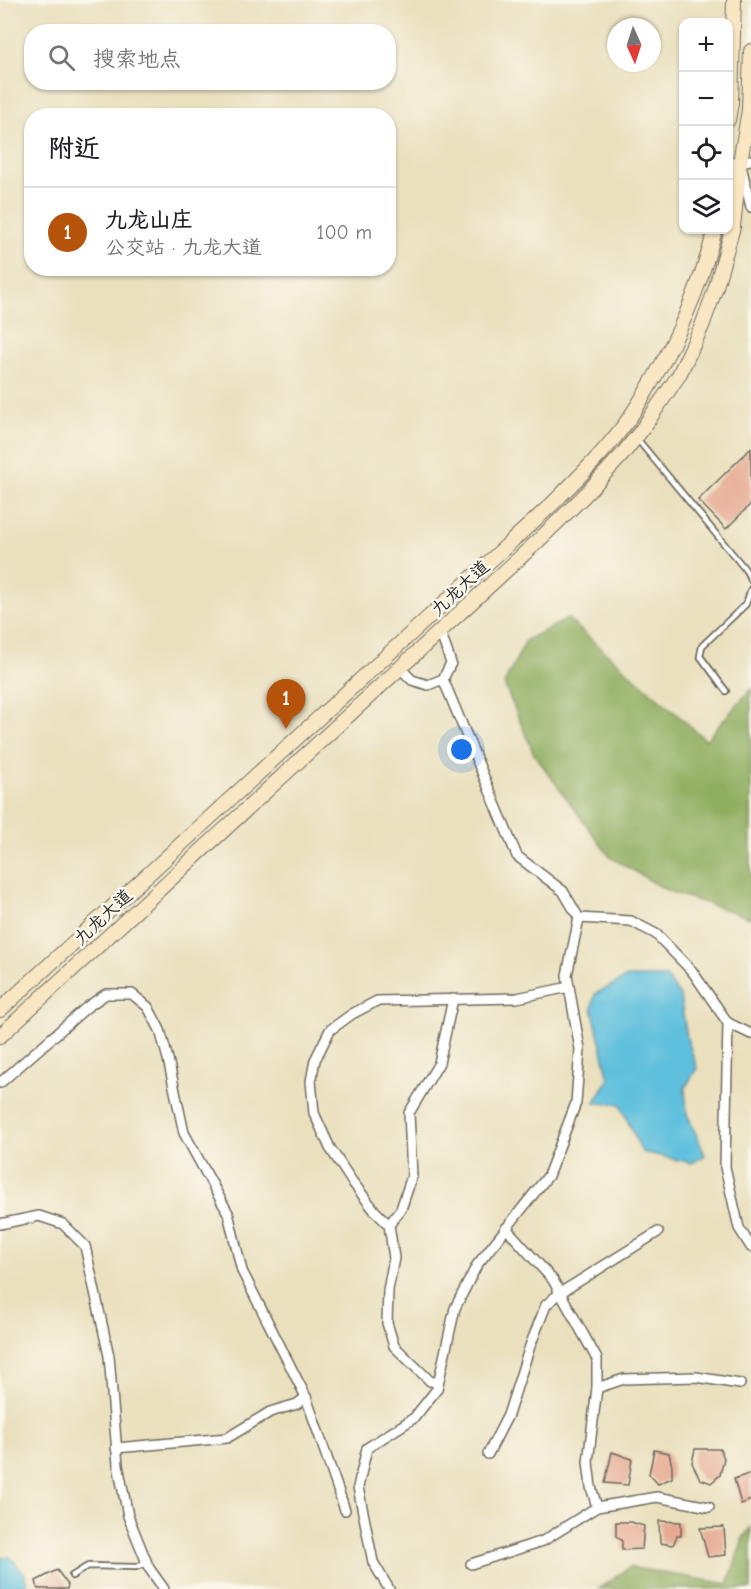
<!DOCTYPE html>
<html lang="zh">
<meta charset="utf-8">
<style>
body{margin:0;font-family:"Comic Neue","LXGW WenKai TC",sans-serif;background:#f2f2f2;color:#202124}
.controls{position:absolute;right:18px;top:18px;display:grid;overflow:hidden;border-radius:12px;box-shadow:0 2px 4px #0004}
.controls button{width:54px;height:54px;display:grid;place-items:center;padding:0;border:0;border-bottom:2px solid #e0e0e0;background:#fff;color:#202124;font:30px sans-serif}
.compass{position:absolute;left:607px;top:18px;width:54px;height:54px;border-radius:50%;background:#fff;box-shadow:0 2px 4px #0004;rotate:177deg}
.you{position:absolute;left:462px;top:750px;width:21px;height:21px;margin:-15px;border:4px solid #fff;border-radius:50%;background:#1a73e8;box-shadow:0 0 0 9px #1a73e833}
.badge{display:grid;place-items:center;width:39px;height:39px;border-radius:50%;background:#b45309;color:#fff;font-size:20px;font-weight:700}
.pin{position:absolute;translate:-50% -50px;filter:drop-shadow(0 2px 3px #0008)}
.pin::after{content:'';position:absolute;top:32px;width:21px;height:18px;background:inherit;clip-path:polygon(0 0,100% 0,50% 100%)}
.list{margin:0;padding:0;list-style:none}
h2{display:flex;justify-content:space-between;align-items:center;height:78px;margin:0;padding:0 24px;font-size:26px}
h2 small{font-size:20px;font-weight:400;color:#757577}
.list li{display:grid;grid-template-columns:39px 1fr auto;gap:18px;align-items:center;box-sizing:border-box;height:90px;padding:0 24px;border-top:2px solid #e0e0e0}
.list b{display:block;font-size:22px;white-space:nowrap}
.list p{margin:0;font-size:20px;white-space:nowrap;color:#757577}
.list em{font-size:20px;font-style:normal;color:#757577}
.icon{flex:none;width:33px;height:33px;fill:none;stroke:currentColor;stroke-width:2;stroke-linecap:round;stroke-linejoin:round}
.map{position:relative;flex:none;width:751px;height:1589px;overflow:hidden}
.search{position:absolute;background:#fff;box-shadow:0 2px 4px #0004;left:24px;top:24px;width:372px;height:66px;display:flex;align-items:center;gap:15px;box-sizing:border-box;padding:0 21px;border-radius:24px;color:#757577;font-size:22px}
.panel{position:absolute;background:#fff;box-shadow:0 2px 4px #0004;left:24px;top:108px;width:372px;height:168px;border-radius:24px}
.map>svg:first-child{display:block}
.forest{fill:#90ae61;stroke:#5e6c46;stroke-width:1.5}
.water{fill:#5ec0dd;stroke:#447684;stroke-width:1.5}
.building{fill:#e6a991}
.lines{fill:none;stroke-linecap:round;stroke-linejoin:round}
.service-casing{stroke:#6e6a5e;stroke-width:8}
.minor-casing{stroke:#6e6a5e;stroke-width:12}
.secondary-casing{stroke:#6e6a5e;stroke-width:16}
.service{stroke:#fff;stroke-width:4.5}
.minor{stroke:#fff;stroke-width:9}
.secondary{stroke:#f9e7c3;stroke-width:14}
.labels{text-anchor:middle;stroke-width:5;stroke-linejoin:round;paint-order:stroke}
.street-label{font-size:18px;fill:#2b2b2b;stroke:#fbf7ec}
</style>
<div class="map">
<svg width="751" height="1589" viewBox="0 0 751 1589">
<rect width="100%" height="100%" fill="#fbf7ec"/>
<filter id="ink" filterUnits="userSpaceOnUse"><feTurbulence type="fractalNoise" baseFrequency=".0167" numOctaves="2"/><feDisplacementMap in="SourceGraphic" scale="12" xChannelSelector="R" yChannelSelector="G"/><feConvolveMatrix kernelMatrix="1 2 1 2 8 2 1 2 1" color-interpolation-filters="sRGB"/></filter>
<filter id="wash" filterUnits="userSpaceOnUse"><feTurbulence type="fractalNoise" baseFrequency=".008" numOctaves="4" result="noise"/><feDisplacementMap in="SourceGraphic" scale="24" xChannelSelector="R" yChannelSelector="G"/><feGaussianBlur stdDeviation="1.35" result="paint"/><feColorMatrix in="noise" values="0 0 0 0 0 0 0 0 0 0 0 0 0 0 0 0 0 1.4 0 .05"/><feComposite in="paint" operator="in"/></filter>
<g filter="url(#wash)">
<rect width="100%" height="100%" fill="#eae0be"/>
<g class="forest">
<path d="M568,619L706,740L751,689V918L668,891L610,857L534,754L504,684L526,640Z"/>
<path d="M751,1527V1589H599L629,1567L728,1584L743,1538Z"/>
</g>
<g class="water">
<path d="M627,977H666L680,996L687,1038L697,1068L685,1088L687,1114L705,1155L692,1163L642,1152L620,1104L594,1103L609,1079L592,1008L595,994Z"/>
<path d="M0,1557H10L25,1574L28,1589H0Z"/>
</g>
<g id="blocks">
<g class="building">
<path d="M751,448V504L726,529L698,500Z"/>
<path d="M695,1449H720L724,1458L720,1475L711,1483L700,1479L692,1463Z"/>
<path d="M654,1450L669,1453L672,1466V1478L658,1484L649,1474Z"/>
<path d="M612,1452L632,1459L628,1485L605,1483Z"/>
<path d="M751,1473V1500L741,1504L734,1479Z"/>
<path d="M659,1521L681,1522V1536H677L673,1545L660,1543Z"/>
<path d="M616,1522H631L644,1526L642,1549L622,1550V1541L616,1536Z"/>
<path d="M724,1527L726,1555L708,1557L700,1528Z"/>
<path d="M57,1570L68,1585L67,1589H38L36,1581Z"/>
</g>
</g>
</g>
<g filter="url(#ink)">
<use href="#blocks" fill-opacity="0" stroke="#6e6a5e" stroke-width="1.5"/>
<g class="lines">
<defs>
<g id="service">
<path d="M638,440L745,569L751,580"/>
<path d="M726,691L700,656L702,646L746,604L751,589"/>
<path d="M72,1576L88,1566L136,1567L147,1563"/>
</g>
<g id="minor">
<path d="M728,163L751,160"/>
<path d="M742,170L751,207"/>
<path d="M400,668L412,680L428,685L443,679L451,663L440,631"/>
<path d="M443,679L517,856L563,891L579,918L631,921L656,934L692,971L728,1023L725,1167L739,1228L751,1247"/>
<path d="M728,1023L751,1034"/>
<path d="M0,1083L87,1007L106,994H132L148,1007L160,1030L168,1059L184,1133L228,1213L242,1271L306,1397L345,1510"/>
<path d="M0,1224L39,1216L63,1224L85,1246L109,1356L118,1465L128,1516L149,1568L164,1589"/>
<path d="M389,1225L401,1209L412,1176L409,1113L439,1063L453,999"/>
<path d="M506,1228L553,1280L597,1359V1388L588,1462L591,1487L597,1507"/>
<path d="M438,1383L430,1381L394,1346L387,1323L388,1290L394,1258L389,1225L375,1211L351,1180L330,1148L314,1113L311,1081L315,1060L330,1030L352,1014L377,1001L517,998L569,987"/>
<path d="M597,1388L624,1379L696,1377L740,1384"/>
<path d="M116,1448L227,1438L270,1412L297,1404L306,1397"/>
<path d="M488,1454L508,1415L530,1346L546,1305L560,1293L658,1232"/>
<path d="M471,1564L543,1541L597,1507L657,1497L709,1507"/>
<path d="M389,1589L373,1562L358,1487L367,1448L414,1418L437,1389L455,1308L477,1265L548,1176L576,1103L580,1049L567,975L579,918"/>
</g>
<g id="secondary">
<path d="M728,120L731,103L734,0"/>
<path d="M0,1010L550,506C575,481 601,456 622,428C634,413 644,395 654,378C682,330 701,283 715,230"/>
<path d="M0,1036L538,541L583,497L621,456L641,431L679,375L702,326L715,290L733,227L740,162L749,110L751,51"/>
</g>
</defs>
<use href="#service" class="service-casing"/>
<use href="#minor" class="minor-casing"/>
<use href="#secondary" class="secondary-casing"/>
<use href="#service" class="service"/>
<use href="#minor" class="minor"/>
<use href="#secondary" class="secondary"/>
</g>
</g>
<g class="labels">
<g class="street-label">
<text transform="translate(460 588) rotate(-43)" y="6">九龙大道</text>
<text transform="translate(103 917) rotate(-43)" y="6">九龙大道</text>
</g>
</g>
</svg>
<div class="controls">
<button>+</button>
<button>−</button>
<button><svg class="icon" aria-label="locate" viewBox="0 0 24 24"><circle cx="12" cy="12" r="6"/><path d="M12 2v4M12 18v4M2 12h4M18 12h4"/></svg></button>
<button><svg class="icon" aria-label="layers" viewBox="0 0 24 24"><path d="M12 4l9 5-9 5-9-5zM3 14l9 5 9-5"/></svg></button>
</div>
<svg class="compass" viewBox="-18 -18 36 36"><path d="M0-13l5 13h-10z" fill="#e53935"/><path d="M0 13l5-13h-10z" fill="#757577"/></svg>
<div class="you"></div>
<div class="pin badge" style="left:286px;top:729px">1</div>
<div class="search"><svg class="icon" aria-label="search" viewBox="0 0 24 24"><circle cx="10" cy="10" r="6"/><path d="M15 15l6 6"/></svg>搜索地点</div>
<section class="panel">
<h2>附近<small></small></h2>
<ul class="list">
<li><span class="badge">1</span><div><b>九龙山庄</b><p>公交站 · 九龙大道</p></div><em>100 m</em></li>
</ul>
</section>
</div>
